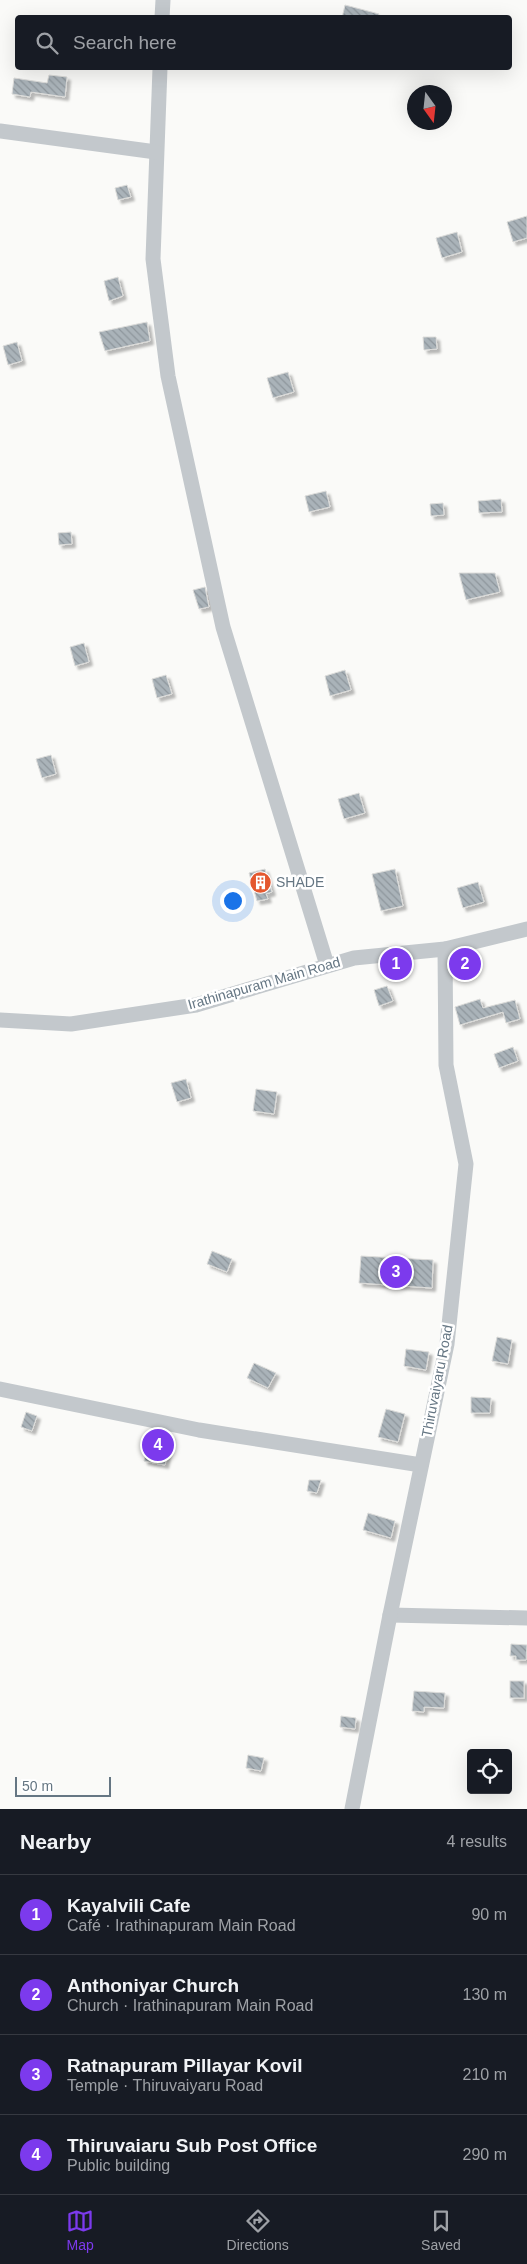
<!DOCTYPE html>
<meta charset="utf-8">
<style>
body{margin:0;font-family:Helvetica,sans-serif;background:#242831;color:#f1f3f6}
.controls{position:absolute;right:15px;bottom:15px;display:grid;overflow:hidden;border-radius:5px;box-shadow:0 5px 20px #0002}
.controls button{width:45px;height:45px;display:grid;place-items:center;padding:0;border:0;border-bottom:1px solid #363941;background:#171b24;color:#f1f3f6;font:25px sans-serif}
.compass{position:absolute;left:407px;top:85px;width:45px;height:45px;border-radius:50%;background:#171b24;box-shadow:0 5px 20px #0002;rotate:165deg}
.scale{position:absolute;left:15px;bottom:12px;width:96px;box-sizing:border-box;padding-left:5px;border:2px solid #657683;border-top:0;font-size:14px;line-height:18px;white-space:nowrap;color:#657683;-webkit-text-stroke:4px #fff;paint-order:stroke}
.you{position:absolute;left:232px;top:900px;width:18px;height:18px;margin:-12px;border:4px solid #fff;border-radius:50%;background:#1a73e8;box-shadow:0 0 0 8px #1a73e833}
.badge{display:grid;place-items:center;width:32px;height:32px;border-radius:50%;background:#7c3aed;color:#fff;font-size:16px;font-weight:700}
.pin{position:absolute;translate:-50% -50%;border:2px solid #fff;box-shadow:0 1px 5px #0006}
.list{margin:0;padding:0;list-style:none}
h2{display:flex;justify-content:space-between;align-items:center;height:65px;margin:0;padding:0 20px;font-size:21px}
h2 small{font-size:16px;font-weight:400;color:#9ea1a6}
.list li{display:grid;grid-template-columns:32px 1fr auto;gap:15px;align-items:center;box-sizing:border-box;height:80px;padding:0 20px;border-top:1px solid #363941}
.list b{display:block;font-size:19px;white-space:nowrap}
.list p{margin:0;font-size:16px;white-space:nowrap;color:#9ea1a6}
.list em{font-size:16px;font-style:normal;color:#9ea1a6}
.icon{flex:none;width:28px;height:28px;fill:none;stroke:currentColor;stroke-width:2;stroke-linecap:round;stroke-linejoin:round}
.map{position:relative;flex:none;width:527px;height:1809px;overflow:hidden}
.search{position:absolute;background:#171b24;box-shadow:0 5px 20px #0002;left:15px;right:15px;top:15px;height:55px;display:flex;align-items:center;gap:12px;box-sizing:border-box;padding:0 18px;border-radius:5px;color:#9ea1a6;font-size:19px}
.sheet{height:385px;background:#171b24}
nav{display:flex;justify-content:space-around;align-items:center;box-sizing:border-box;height:70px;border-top:1px solid #363941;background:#171b24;font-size:14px;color:#9ea1a6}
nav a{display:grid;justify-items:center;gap:2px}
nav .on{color:#7c3aed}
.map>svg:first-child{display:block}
.building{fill:url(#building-back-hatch);stroke:#dcdcda;filter:url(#shadow)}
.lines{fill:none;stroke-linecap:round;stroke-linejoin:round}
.minor{stroke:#c3c8cc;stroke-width:15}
.labels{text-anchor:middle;stroke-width:5;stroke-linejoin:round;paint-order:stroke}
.poi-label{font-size:14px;fill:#657683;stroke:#fff;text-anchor:start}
.street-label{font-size:14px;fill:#657683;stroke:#fff}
</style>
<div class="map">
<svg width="527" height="1809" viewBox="0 0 527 1809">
<defs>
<pattern id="building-back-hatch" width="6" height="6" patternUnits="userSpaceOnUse" patternTransform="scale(1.25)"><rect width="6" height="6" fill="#aab3b9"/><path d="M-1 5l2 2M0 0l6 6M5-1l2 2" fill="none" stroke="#8e969c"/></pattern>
<filter id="shadow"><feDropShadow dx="3.5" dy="3.5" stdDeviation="1" flood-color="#0004"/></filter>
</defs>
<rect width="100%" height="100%" fill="#fafaf8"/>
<g class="building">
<path d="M345,5L379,14L378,18H342Z"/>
<path d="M49,75L67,77L65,97L31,92L30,97L12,94L14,78L47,83Z"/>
<path d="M127,185L131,197L118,200L115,188Z"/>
<path d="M527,216V238L513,242L507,222Z"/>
<path d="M457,232L462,252L442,258L436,238Z"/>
<path d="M118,277L123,296L109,301L104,281Z"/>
<path d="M147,322L150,341L105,351L99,332Z"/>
<path d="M423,337H436L437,349L424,350Z"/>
<path d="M17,342L22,361L8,365L3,346Z"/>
<path d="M288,372L294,392L273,398L267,378Z"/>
<path d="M326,491L330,507L309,512L305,496Z"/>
<path d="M501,499L502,512L479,513L478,501Z"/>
<path d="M443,503L444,515L431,516L430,504Z"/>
<path d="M71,532L72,544L59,545L58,533Z"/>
<path d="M459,573H495L500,592L466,600Z"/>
<path d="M205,587L209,607L199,609L193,590Z"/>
<path d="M84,643L89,662L75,666L70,647Z"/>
<path d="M345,670L351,690L330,696L325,676Z"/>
<path d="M166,675L172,694L157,698L152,679Z"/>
<path d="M51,755L56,774L42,778L36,759Z"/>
<path d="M359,793L365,813L344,819L338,799Z"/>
<path d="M265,869L272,892L266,894L268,899L257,901L249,873Z"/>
<path d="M395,869L403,906L381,911L372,874Z"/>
<path d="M478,882L484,902L463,908L457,888Z"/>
<path d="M387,986L393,1001L379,1006L374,990Z"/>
<path d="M480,999L483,1008L515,1000L520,1019L506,1023L503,1012L460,1025L455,1007Z"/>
<path d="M513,1047L518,1061L499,1068L494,1054Z"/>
<path d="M186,1079L191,1098L177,1102L171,1083Z"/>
<path d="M256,1089L277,1092L274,1114L253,1111Z"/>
<path d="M212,1251L232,1259L227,1272L207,1264Z"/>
<path d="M361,1256L433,1260L432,1288L359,1283Z"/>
<path d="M497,1337L512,1340L508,1364L492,1361Z"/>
<path d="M406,1349L429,1352L426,1370L404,1366Z"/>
<path d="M254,1363L276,1373L268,1388L247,1378Z"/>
<path d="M471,1397L491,1398L490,1413H471Z"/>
<path d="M386,1409L405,1414L398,1442L378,1437Z"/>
<path d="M26,1412L37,1416L32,1431L21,1427Z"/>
<path d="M150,1431L171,1436L165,1465L144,1461Z"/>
<path d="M309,1480H321L317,1493L307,1491Z"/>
<path d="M368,1513L395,1521L391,1538L363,1530Z"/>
<path d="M511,1644L527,1645L526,1660H516V1656H510Z"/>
<rect x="510" y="1681" width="14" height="17"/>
<path d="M414,1691L445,1693L444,1708L424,1707V1712L412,1711Z"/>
<path d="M341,1716L356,1718L355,1729L340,1727Z"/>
<path d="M248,1755L264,1758L261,1771L246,1768Z"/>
</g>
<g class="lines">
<g class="minor">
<path d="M162,18L163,0"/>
<path d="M160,68L153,259L168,376L223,627L327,965"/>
<path d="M0,131L156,152"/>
<path d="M0,1020L71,1024L196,1005L354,958L445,949L527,929"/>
<path d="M0,1389L199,1430L421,1465"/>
<path d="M390,1615L527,1618"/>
<path d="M352,1809L390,1615L447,1344L466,1164L446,1065L445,949"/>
</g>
</g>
<defs>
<symbol id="building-disc" viewBox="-11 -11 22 22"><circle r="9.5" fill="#e4572e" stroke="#fff"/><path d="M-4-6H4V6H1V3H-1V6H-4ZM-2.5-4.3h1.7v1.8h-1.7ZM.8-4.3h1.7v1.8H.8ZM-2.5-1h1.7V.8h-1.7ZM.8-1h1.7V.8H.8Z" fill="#fff"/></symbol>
</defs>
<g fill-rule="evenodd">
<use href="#building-disc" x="248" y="870" width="25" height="25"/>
</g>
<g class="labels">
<g class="poi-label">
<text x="276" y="887">SHADE</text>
</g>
<g class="street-label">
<text transform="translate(264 983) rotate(-16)" y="5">Irathinapuram Main Road</text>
<text transform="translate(437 1381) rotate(-79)" y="5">Thiruvaiyaru Road</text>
</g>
</g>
</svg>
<div class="controls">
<button><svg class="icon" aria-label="locate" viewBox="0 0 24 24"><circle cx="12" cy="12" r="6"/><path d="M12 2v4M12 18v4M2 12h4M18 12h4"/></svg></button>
</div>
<svg class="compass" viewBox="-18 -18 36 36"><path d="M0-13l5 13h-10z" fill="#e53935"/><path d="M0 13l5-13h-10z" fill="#9ea1a6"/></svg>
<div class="scale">50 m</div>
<div class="you"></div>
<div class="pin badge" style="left:396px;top:964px">1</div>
<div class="pin badge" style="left:465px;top:964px">2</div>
<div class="pin badge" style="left:396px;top:1272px">3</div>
<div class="pin badge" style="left:158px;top:1445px">4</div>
<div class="search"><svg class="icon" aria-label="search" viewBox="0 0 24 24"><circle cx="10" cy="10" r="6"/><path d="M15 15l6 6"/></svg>Search here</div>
</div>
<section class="sheet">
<h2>Nearby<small>4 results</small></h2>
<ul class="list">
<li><span class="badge">1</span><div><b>Kayalvili Cafe</b><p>Café · Irathinapuram Main Road</p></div><em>90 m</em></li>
<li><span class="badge">2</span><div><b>Anthoniyar Church</b><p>Church · Irathinapuram Main Road</p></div><em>130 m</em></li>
<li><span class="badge">3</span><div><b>Ratnapuram Pillayar Kovil</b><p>Temple · Thiruvaiyaru Road</p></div><em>210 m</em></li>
<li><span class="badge">4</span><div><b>Thiruvaiaru Sub Post Office</b><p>Public building</p></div><em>290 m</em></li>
</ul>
</section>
<nav>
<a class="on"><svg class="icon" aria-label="map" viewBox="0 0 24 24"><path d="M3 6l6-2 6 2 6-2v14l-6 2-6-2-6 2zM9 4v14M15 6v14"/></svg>Map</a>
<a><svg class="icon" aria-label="directions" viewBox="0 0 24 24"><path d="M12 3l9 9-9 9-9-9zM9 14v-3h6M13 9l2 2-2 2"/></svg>Directions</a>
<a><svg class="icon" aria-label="saved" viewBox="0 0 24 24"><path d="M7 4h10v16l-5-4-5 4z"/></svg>Saved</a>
</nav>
